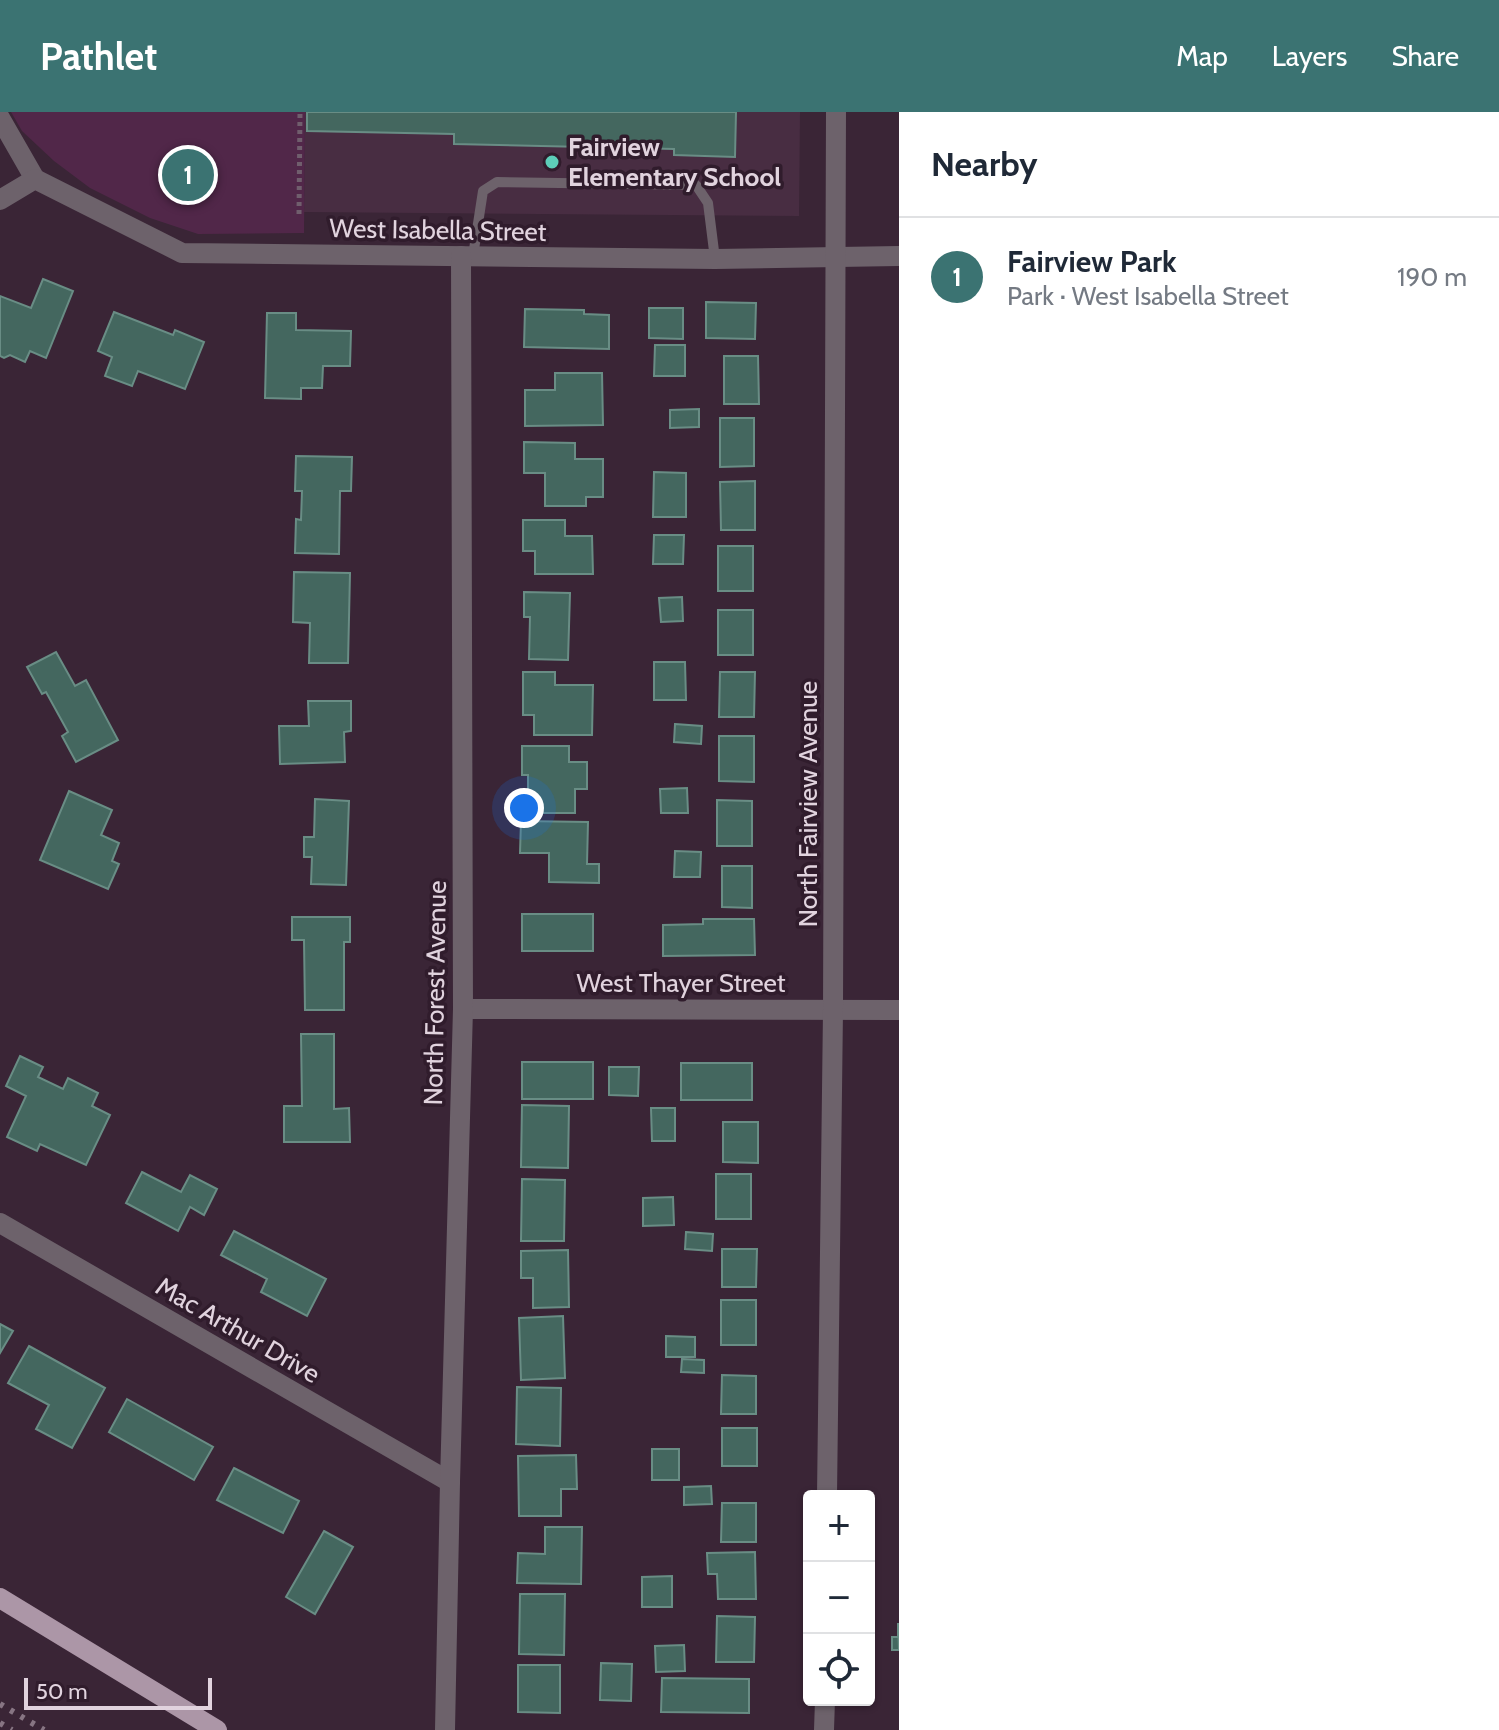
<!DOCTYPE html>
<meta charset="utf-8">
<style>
body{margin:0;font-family:Cabin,sans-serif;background:#f6f6f7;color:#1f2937}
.controls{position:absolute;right:24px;bottom:24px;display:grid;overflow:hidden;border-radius:8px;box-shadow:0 2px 6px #0004}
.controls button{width:72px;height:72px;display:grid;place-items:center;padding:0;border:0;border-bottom:2px solid #e0e1e3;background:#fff;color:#1f2937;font:40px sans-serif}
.scale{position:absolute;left:24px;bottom:20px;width:188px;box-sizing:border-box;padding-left:8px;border:4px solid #e1d3de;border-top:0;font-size:22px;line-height:28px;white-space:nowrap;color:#e1d3de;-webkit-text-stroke:6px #301c2c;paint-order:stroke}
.you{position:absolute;left:524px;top:696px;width:28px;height:28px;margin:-20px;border:6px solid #fff;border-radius:50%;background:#1a73e8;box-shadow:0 0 0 12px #1a73e833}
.badge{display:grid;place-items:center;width:52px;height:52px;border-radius:50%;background:#3b7372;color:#fff;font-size:26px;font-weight:700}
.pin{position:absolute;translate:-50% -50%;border:4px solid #fff;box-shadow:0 2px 8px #0006}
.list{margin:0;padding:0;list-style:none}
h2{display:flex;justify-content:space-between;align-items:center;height:104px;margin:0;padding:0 32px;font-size:34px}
h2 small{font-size:26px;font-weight:400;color:#747a83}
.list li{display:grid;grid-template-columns:52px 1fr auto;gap:24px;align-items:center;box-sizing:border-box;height:120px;padding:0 32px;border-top:2px solid #e0e1e3}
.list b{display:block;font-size:30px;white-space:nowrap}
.list p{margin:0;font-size:26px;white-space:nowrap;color:#747a83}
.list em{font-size:26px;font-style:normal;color:#747a83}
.icon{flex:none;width:44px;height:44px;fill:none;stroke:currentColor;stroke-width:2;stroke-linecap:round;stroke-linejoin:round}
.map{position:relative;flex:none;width:899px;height:1618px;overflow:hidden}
header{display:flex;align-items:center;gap:48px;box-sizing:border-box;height:112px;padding:0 40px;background:#3b7372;color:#fff}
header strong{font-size:38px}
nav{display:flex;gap:44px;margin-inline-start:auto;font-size:28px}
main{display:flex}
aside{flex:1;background:#fff}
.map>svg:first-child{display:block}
.built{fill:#482d42}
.green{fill:#512749}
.building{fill:#44675f;stroke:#698d85;stroke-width:2}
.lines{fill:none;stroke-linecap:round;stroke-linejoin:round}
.path{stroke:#705e6d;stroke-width:5;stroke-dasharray:4 4;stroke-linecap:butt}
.lane{stroke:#6d626b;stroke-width:10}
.street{stroke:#6d626b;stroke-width:20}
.primary{stroke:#ac96a7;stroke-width:20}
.rail{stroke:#877583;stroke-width:6;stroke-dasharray:4 8;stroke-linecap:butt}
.poi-dot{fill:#5dceb9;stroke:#301c2c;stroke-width:3}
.labels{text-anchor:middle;stroke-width:7;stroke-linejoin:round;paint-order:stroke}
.poi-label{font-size:26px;font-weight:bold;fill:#e1d3de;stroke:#301c2c;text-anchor:start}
.street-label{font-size:26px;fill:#e1d3de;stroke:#301c2c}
</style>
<header>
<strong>Pathlet</strong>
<nav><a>Map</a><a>Layers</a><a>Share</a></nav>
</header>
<main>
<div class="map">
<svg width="899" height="1618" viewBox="0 0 899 1618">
<rect width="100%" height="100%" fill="#3a2536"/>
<path class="built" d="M305,0H800L799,104L304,100Z"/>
<path class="green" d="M11,0H305L304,121L198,122L150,106L90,76L54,49L22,19Z"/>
<g class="building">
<path d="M307,0H736L735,45L674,43V37L454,32V22L307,19Z"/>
<path d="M43,167L73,179L46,246L30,239L25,250L10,243L4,246L0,244V184L31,196Z"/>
<path d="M706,190L756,191L755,227L706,226Z"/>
<path d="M649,196H683V227L649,226Z"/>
<path d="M525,197L584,198V202L609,203V237L524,235Z"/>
<path d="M114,200L173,223L175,218L204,230L185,277L138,259L132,274L105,264L112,245L98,239Z"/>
<path d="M267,201H296V218L351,219L350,254H323L322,276H301V287L265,286Z"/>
<path d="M655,233H685V264H654Z"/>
<path d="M724,244H758L759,292H724Z"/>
<path d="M555,261H602L603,313L525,314V278H555Z"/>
<path d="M699,297V315L670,316V298Z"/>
<path d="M720,306H754V354L720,355Z"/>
<path d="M524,330L575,331V347H603V385H586V394H545V361H524Z"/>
<path d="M296,344L352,345L351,379H340L339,442L295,441L296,407L301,408L302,379H295Z"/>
<path d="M654,360L686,361V405H653Z"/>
<path d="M755,369V418H721L720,370Z"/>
<path d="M523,408H565V424H592L593,462H535V439H523Z"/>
<path d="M654,423H684L683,452H653Z"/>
<rect x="718" y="434" width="35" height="45"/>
<path d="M294,460L350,461L348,551H309L310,511L293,510Z"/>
<path d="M524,480L570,481L568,548L529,547L530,505H524Z"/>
<path d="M682,485L683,509L661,510L659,486Z"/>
<rect x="718" y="498" width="35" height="45"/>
<path d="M56,540L75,574L86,568L118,628L76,650L62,624L68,620L46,580L42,582L27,555Z"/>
<path d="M654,550H685L686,588H654Z"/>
<path d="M523,560H555V573H593L592,623H534V603H523Z"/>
<path d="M720,560H755L754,605H719Z"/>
<path d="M308,589H351V619L344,620L345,650L280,652L279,614H309Z"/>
<path d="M675,612L702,614L701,632L674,630Z"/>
<path d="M719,624H754V670L719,669Z"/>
<path d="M522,634H569V650H587V677H575V701H528V663H522Z"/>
<path d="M687,676L688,701H661L660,677Z"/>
<path d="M69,679L112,698L101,723L119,731L112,749L119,752L108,777L40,748Z"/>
<path d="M315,687L349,689L346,773L311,772L312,745H304V725H314Z"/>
<path d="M717,688L752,689V734H717Z"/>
<path d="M521,709L588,710L587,752H599V771L549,770V741H520Z"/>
<path d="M675,739L701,740L700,765H674Z"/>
<path d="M722,754H752V796L722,795Z"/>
<rect x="522" y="802" width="71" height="37"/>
<path d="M292,805H350V830H344V898H305L304,828H292Z"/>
<path d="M703,807H754L755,843L663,844V813L703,812Z"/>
<path d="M301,922H334V997L349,996L350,1030H284V994H302Z"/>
<path d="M20,944L43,955L38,965L63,977L68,966L98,981L92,994L110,1003L86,1053L40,1032L37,1039L7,1025L26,984L6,974Z"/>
<rect x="522" y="950" width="71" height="37"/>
<rect x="681" y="951" width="71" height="37"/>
<path d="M609,955H639L638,984L609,983Z"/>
<path d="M522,993L569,994L568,1056L521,1055Z"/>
<path d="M651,996H675V1029H652Z"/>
<path d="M723,1010H758V1051L723,1050Z"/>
<path d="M142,1060L181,1080L190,1063L217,1077L204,1103L190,1095L178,1119L126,1091Z"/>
<rect x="716" y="1062" width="35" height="45"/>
<path d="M522,1067L565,1068L564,1129H521Z"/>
<path d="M673,1085L674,1113L643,1114V1086Z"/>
<path d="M234,1119L326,1167L307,1204L261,1180L267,1167L221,1143Z"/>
<path d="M686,1120L713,1122L712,1139L685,1137Z"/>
<path d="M722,1137H757L756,1175H722Z"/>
<path d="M568,1138L569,1195L533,1196V1166H521V1139Z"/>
<rect x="721" y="1188" width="35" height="45"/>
<path d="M563,1204L565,1266L521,1268L519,1206Z"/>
<path d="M0,1212L13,1219L0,1241Z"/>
<path d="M666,1224L695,1225V1245H666Z"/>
<path d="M29,1234L105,1276L72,1336L36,1317L49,1293L8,1271Z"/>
<path d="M682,1247L704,1248V1261L681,1260Z"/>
<path d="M722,1263L756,1264V1302H721Z"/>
<path d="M517,1275L561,1276L560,1334L516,1332Z"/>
<path d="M127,1287L213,1335L194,1368L109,1320Z"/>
<rect x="722" y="1316" width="35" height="38"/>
<rect x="652" y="1337" width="27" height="31"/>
<path d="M576,1343L577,1377H561V1404H519L518,1344Z"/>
<path d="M234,1356L299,1389L283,1421L217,1388Z"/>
<path d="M711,1374L712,1392L684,1393V1375Z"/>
<path d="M722,1391H756V1430H721Z"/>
<path d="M545,1415H582L581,1472L517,1471L518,1441L545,1442Z"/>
<path d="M324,1419L353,1435L315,1502L286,1485Z"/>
<path d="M755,1440L756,1487H718L717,1462H708L707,1441Z"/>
<path d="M672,1464V1495H642V1465Z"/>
<path d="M520,1482H565L564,1543L519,1542Z"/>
<path d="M717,1504L755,1505L754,1550H716Z"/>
<path d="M898,1511L899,1538H892V1525H898Z"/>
<path d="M684,1533L685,1559L656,1560L655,1534Z"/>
<path d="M601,1551L632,1552L631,1589L600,1588Z"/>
<path d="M518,1553H560V1601L518,1600Z"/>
<path d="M662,1566L749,1567V1601L661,1600Z"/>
</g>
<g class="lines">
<path class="path" d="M299,102L300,0"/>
<path class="lane" d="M473,144L483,79L497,70L696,73L708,91L715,147"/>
<g class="street">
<path d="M0,6L35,67"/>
<path d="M0,88L35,67L182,141L715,147L899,144"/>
<path d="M463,897L899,898"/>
<path d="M0,1111L450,1370"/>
<path d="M827,1384L833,898L836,0"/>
<path d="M445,1618L450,1370L463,897L461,144"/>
<path d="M824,1618L825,1588"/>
</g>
<path class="primary" d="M0,1486L217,1618"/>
<g class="rail">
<path d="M0,1592L44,1618"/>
<path d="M0,1611L12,1618"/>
</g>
</g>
<circle class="poi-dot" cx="552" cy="50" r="8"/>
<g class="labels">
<g class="poi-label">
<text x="568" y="44">Fairview<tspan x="568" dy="30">Elementary School</tspan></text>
</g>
<g class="street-label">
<text transform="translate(438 118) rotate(1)" y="9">West Isabella Street</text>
<text transform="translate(808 692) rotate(-90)" y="9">North Fairview Avenue</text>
<text x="681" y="880">West Thayer Street</text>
<text transform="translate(435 881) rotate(-89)" y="9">North Forest Avenue</text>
<text transform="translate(238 1218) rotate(30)" y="9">Mac Arthur Drive</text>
</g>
</g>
</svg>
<div class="controls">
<button>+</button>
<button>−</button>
<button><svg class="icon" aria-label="locate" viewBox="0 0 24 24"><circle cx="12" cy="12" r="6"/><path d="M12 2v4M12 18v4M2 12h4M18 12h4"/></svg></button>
</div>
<div class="scale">50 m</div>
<div class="you"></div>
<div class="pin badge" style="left:188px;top:63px">1</div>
</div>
<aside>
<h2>Nearby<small></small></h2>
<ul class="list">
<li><span class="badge">1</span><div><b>Fairview Park</b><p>Park · West Isabella Street</p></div><em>190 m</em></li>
</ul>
</aside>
</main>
